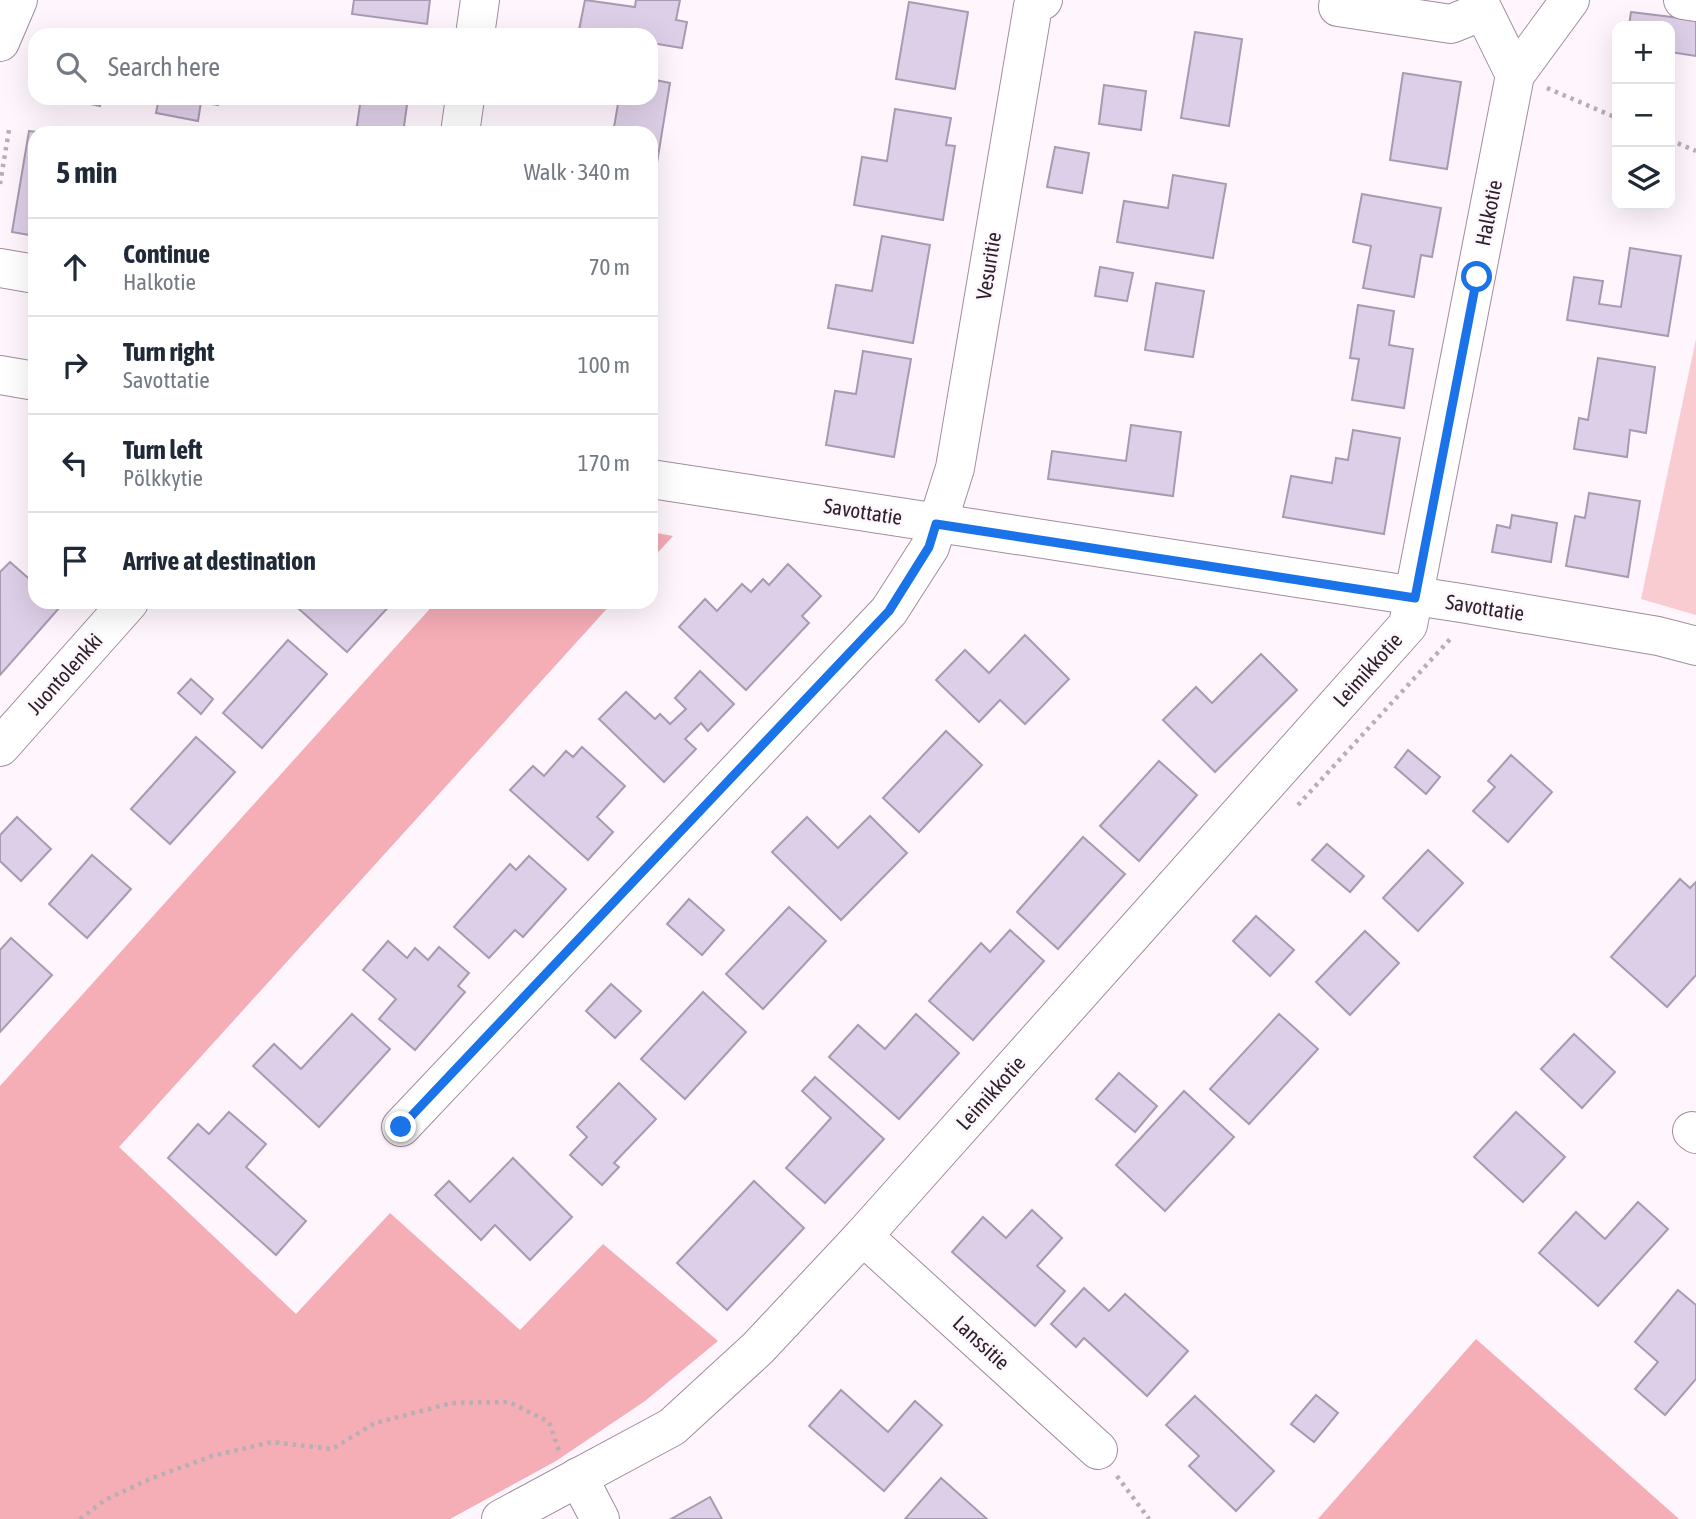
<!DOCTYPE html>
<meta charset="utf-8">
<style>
body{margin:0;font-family:"Asap Condensed",sans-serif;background:#f2f2f3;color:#1f2937}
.controls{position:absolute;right:21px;top:21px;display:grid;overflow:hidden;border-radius:14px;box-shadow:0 7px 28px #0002}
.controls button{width:63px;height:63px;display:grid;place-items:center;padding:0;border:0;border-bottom:2px solid #e0e1e3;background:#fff;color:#1f2937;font:35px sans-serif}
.stop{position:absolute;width:21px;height:21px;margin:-16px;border:5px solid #1a73e8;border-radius:50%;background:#fff}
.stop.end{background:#1a73e8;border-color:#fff;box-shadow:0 2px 7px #0008}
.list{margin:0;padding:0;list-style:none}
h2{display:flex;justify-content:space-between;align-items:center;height:91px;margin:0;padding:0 28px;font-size:30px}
h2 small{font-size:23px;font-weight:400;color:#747a83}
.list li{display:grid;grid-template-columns:46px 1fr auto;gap:21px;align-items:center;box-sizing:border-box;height:98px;padding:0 28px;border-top:2px solid #e0e1e3}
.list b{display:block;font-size:26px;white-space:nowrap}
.list p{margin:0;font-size:23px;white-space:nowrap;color:#747a83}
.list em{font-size:23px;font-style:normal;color:#747a83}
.icon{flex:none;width:38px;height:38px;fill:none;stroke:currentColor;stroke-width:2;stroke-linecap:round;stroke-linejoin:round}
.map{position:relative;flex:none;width:1696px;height:1519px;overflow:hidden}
.search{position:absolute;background:#fff;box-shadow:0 7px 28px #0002;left:28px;top:28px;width:630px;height:77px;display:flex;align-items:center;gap:18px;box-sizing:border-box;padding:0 24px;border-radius:21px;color:#747a83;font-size:26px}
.panel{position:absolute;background:#fff;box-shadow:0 7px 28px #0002;left:28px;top:126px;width:630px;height:483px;border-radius:21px}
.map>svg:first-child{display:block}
.green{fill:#f9ccd1}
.forest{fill:#f5adb6}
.building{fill:#ddcfe7;stroke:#a79ab1;stroke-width:2}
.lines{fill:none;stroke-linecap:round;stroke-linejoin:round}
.minor-casing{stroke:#a18c9e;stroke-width:40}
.path{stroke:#b7aeb6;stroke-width:4.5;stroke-dasharray:3.5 5;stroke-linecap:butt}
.minor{stroke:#fff;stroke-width:38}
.route{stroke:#1a73e8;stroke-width:9}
.labels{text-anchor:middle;stroke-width:5;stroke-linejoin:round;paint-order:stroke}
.street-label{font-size:21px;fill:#2b2229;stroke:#fef5fd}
</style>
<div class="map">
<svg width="1696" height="1519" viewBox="0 0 1696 1519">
<rect width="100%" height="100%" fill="#fef5fd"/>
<path class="green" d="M1696,339V615L1641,599Z"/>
<g class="forest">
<path d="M651,532L673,536L651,560Z"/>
<path d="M436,602H613L119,1147L296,1314L390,1213L520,1330L603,1244L718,1341L645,1401L556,1461L450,1519H0V1086Z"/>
<path d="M1476,1339L1679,1519H1318Z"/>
</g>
<g class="building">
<path d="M354,0H430L427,24L352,14Z"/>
<path d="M585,0L635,7L636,0H680L676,20L687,22L682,48L651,43V35H606L579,30Z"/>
<path d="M909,2L968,12L955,89L896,79Z"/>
<path d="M1631,12L1696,20V56L1670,52V26H1629Z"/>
<path d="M1195,32L1242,39L1229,126L1181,118Z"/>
<path d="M1403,73L1461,82L1447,169L1390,160Z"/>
<path d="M651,79L670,83L656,169L651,168V133H613L619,98H651Z"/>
<path d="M1104,85L1146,91L1141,130L1099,124Z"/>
<path d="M63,98H101L100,106Z"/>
<path d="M159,98H219L218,105L201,102L198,121L156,113Z"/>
<path d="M361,98H408L403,133L356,132Z"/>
<path d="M895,109L951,118L946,145L955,146L943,220L854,205L862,157L887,161Z"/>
<path d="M29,131L44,133H35V236L12,232Z"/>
<path d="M1055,147L1089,153L1082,193L1047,187Z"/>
<path d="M1173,175L1226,184L1213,258L1117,242L1124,201L1168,208Z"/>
<path d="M1362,194L1441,208L1432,257L1421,255L1414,297L1363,288L1371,246L1353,242Z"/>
<path d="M882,236L930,245L913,343L828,328L836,285L872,291Z"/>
<path d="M1630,248L1681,256L1668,336L1567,320L1574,277L1603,281L1599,304L1621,307Z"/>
<path d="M1100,267L1133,273L1127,301L1095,296Z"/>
<path d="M1156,283L1204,291L1193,357L1145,350Z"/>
<path d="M1358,305L1394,311L1389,345L1413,349L1404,408L1352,400L1359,359L1350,358Z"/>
<path d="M863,351L911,359L894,457L826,445L835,391L856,394Z"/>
<path d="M1598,358L1655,367L1646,433L1630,430L1627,457L1574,449L1579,418L1588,420Z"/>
<path d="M1131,425L1181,432L1173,496L1048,479L1052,451L1126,461Z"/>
<path d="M1353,430L1400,438L1384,534L1283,517L1291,476L1332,483L1336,458L1348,460Z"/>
<path d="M1589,493L1640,501L1628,577L1566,566L1575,516L1585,518Z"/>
<path d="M1512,515L1557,523L1551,562L1492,552L1497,525L1510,528Z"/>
<path d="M10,562L35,584V602H55L60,607L0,675V572Z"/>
<path d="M788,564L821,596L802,616L809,623L746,690L679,627L705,599L717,611L742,584L751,592L763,579L769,585Z"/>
<path d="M306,602H393L347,652L299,609Z"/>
<path d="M1025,635L1069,679L1025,724L1000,700L979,722L936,680L965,650L989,673Z"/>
<path d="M288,640L327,674L262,748L223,713Z"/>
<path d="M1261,654L1297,690L1215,772L1163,720L1196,687L1212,703Z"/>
<path d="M700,671L734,704L708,731L701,723L685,739L696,749L664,782L599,719L626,692L655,719L660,714L670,724L686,709L675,698Z"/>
<path d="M191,679L213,699L201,714L178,693Z"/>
<path d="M946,731L982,765L919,832L883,798Z"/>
<path d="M196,737L235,772L170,844L131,809Z"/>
<path d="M582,747L625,786L597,817L613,832L588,860L510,790L533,766L544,776L566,751L573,757Z"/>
<path d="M1408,750L1440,777L1426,794L1395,767Z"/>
<path d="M1511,755L1552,792L1508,842L1473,811L1495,787L1488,781Z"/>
<path d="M1159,761L1197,795L1139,861L1100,826Z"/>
<path d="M870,816L907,853L841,920L772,852L807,817L838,848Z"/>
<path d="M17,817L51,849L21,881L0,861V835Z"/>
<path d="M1083,837L1125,874L1058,949L1017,912Z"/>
<path d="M1327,844L1364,876L1350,892L1312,860Z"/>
<path d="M1428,850L1463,883L1418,931L1383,898Z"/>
<path d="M92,855L131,889L87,938L49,904Z"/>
<path d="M529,856L566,889L523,937L515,930L489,958L454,927L510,864L516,870Z"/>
<path d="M1680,879L1690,888L1696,882V975L1667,1007L1611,957Z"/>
<path d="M689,899L724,930L702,955L667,924Z"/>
<path d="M789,907L826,941L763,1009L726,974Z"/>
<path d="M1256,916L1294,950L1270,976L1233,941Z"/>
<path d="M1010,930L1044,961L973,1040L929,1001L981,943L990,952Z"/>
<path d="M1365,931L1399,963L1350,1015L1316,982Z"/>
<path d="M11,938L52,975L0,1032V950Z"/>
<path d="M388,941L407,958L415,948L428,960L439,947L469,973L458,986L465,992L415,1050L379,1019L396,999L363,970Z"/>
<path d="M611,984L641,1011L615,1038L586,1011Z"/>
<path d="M703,992L746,1032L685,1099L641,1059Z"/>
<path d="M352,1014L390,1049L319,1127L253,1066L274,1044L301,1069Z"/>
<path d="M916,1014L959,1053L899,1119L829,1057L858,1025L885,1049Z"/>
<path d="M1279,1014L1318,1049L1249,1124L1210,1089Z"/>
<path d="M1574,1034L1615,1072L1582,1108L1541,1069Z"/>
<path d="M1119,1073L1157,1106L1135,1132L1096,1099Z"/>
<path d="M815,1077L884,1139L825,1203L786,1168L831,1118L802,1091Z"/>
<path d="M619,1083L656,1119L614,1163L619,1167L602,1185L570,1155L587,1137L577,1127Z"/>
<path d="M1184,1091L1234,1137L1165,1211L1116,1165Z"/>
<path d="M229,1112L266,1144L246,1167L306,1221L276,1255L168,1158L198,1124L209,1134Z"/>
<path d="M1516,1112L1565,1157L1523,1202L1474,1157Z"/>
<path d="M513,1158L572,1217L530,1260L495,1225L481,1240L435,1195L449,1181L470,1202Z"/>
<path d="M754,1181L804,1228L727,1310L677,1263Z"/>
<path d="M1638,1202L1668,1229L1598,1306L1539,1253L1576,1212L1605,1239Z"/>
<path d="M1032,1210L1062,1238L1037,1266L1065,1291L1035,1326L952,1252L983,1217L1006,1238Z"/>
<path d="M1084,1288L1109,1311L1125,1294L1188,1351L1147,1396L1084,1338L1076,1347L1051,1324Z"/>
<path d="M1678,1290L1696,1305V1379L1665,1415L1635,1389L1658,1362L1635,1342Z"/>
<path d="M841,1390L888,1432L915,1401L942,1425L884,1491L809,1426Z"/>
<path d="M1316,1395L1338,1413L1314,1442L1291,1424Z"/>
<path d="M1195,1396L1274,1471L1236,1511L1189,1466L1199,1456L1166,1425Z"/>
<path d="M941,1478L987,1519H905Z"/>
<path d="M710,1497L722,1519H671Z"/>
</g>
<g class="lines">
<defs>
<g id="minor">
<path d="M1339,0L1338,7L1451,24L1483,11"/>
<path d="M1478,0L1515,75"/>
<path d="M1683,0L1696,2"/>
<path d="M475,35L480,0"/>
<path d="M0,42L18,0"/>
<path d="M460,133L465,98"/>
<path d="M0,268L35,274"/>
<path d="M0,375L35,381"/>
<path d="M651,479L1461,603L1658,636L1696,646"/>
<path d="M0,747L129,602"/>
<path d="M401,1127L889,611L930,547L955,468L1033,6L1043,0"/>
<path d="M1692,1131L1696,1134"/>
<path d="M863,1236L1098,1450"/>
<path d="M578,1477L600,1519"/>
<path d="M501,1519L672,1427L758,1348L863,1236L1408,625L1515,75L1570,0"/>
</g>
</defs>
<use href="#minor" class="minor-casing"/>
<g class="path">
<path d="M1547,88L1617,118"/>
<path d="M1670,140L1696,151"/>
<path d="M0,184L9,130"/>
<path d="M1298,805L1453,636"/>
<path d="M1117,1476L1149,1519"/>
<path d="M80,1519L105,1500L150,1479L212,1456L272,1442L332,1449L375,1423L452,1403L509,1402L549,1422L559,1451"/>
</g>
<use href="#minor" class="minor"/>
</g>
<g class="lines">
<path class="route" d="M401,1127L889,611L929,547L936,524L1415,598L1477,277"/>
</g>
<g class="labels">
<g class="street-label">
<text transform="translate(1489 213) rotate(-79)" y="7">Halkotie</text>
<text transform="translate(989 266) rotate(-81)" y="7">Vesuritie</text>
<text transform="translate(863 512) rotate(9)" y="7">Savottatie</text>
<text transform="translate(1485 608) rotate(9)" y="7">Savottatie</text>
<text transform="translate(1368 670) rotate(-48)" y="7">Leimikkotie</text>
<text transform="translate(65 674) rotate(-48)" y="7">Juontolenkki</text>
<text transform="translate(991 1093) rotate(-48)" y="7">Leimikkotie</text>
<text transform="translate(981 1343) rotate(43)" y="7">Lanssitie</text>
</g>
</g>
</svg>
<div class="controls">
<button>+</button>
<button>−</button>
<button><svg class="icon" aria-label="layers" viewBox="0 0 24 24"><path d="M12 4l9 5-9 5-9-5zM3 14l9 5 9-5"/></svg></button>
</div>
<div class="stop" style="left:1477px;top:277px"></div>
<div class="stop end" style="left:401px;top:1127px"></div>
<div class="search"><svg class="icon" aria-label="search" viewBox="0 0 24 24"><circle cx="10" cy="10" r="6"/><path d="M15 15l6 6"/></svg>Search here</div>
<section class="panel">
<h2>5 min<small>Walk · 340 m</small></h2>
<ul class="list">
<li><svg class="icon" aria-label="ahead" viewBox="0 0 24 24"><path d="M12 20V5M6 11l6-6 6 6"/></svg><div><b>Continue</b><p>Halkotie</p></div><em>70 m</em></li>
<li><svg class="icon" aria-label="right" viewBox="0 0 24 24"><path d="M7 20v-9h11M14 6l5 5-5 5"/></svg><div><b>Turn right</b><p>Savottatie</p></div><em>100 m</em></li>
<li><svg class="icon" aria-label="left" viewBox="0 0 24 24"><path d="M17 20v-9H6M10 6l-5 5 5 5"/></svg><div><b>Turn left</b><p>Pölkkytie</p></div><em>170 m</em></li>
<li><svg class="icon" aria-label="arrive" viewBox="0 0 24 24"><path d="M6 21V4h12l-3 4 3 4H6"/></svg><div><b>Arrive at destination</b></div></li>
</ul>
</section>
</div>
